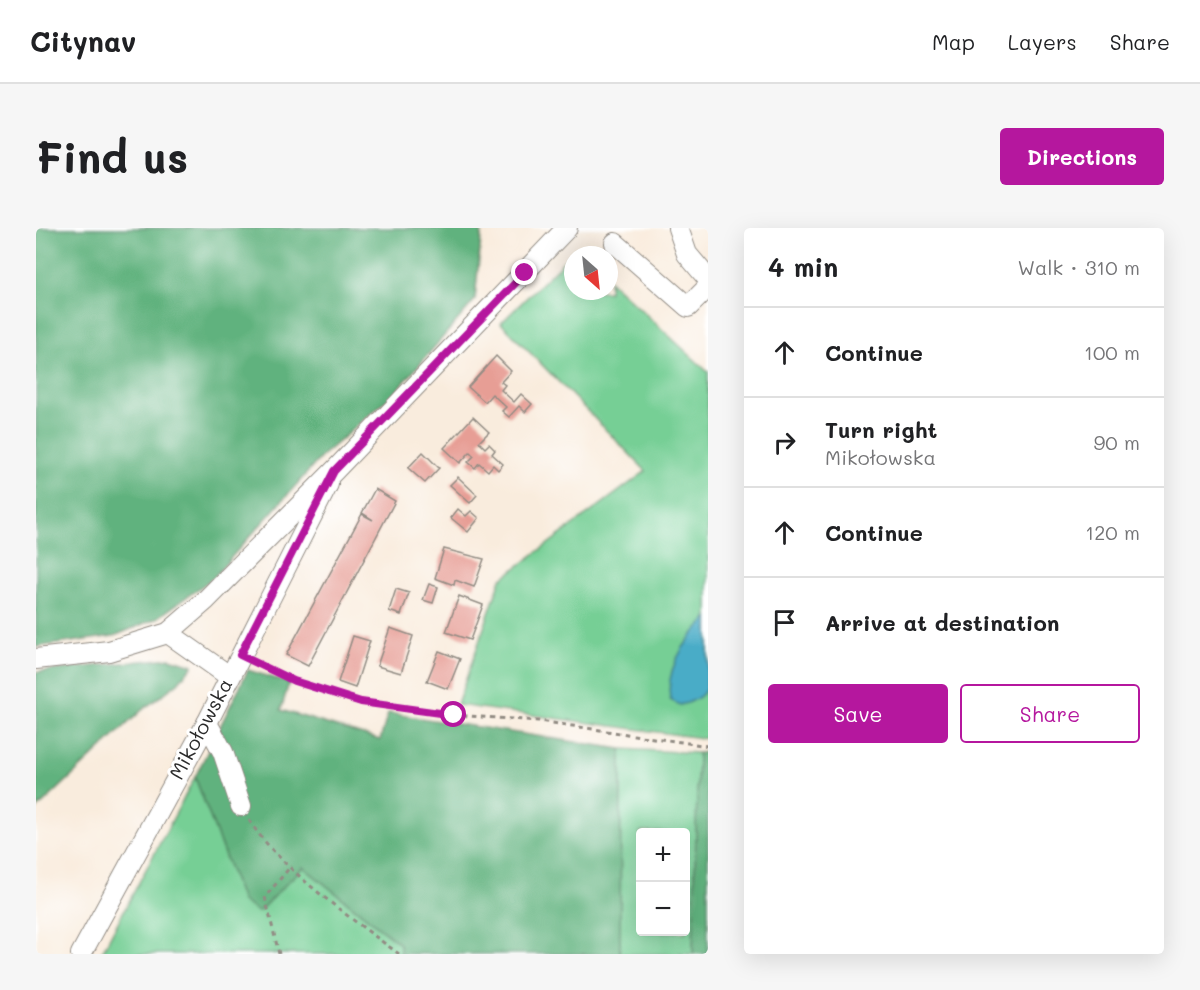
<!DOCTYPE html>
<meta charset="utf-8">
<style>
body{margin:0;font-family:Mali,sans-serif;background:#f6f6f6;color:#202124}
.controls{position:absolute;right:18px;bottom:18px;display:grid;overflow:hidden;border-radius:6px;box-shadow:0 6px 24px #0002}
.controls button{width:54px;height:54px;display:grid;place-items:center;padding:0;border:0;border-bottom:2px solid #e0e0e0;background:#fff;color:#202124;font:30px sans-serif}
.compass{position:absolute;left:528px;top:18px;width:54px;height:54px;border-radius:50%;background:#fff;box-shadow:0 6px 24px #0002;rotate:153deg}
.stop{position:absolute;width:18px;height:18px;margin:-14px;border:4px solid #b5179e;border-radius:50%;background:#fff}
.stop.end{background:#b5179e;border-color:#fff;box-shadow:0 2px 6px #0008}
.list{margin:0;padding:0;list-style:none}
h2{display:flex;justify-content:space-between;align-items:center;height:78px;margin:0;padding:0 24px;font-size:26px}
h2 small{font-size:20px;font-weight:400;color:#757577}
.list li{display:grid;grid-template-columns:39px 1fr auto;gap:18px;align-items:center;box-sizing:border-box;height:90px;padding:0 24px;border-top:2px solid #e0e0e0}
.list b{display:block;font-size:22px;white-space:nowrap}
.list p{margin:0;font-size:20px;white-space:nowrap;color:#757577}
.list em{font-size:20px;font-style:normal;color:#757577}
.actions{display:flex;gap:12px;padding:18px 24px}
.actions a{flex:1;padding:14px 0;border:2px solid #b5179e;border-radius:6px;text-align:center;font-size:21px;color:#b5179e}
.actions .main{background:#b5179e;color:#fff}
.icon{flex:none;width:33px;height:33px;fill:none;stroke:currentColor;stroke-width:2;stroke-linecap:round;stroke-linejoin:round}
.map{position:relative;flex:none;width:672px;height:726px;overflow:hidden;border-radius:6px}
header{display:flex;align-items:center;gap:36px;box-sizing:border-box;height:84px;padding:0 30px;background:#fff;border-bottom:2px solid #e0e0e0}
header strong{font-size:28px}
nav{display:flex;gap:33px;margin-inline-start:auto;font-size:21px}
.intro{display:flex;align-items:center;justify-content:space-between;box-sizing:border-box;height:144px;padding:0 36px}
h1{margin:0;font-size:42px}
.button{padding:15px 27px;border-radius:6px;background:#b5179e;color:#fff;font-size:21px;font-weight:700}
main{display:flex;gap:36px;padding:0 36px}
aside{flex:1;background:#fff;border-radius:6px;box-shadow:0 6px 24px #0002}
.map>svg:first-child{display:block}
.green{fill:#76cf95;stroke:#507d60;stroke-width:1.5;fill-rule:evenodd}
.forest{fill:#60b27e;stroke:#466e54;stroke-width:1.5}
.water{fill:#48acc7;stroke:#3a6c79;stroke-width:1.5}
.building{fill:#e79e95}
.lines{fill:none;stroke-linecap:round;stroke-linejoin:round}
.minor-casing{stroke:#928c84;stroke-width:22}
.path{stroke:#928c84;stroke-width:3;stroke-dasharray:4.5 4.5;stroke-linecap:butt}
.minor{stroke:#fff;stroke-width:20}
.route{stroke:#b5179e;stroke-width:8}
.labels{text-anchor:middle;stroke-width:6;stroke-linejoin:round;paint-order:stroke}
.street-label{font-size:20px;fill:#2b2b2b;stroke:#fff}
</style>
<header>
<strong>Citynav</strong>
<nav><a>Map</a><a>Layers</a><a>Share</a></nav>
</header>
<div class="intro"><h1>Find us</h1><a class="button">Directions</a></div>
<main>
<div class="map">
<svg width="672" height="726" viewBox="0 0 672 726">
<rect width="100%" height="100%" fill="#fff"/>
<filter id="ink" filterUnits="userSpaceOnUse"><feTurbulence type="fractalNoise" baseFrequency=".0167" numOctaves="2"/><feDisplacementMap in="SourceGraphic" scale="12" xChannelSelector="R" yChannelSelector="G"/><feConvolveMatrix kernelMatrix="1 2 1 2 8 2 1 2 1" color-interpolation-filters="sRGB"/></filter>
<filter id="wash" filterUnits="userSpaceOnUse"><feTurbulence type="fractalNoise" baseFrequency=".008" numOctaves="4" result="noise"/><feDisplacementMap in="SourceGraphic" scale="24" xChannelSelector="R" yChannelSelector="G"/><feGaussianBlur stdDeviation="1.35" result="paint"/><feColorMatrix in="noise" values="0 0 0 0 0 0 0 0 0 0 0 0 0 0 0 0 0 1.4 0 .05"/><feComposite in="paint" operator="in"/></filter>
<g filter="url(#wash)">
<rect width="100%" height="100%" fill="#f9ecdd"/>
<g class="green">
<path d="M540,21L546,27H537V63H573V52L672,144V511L421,477L465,351L610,243L465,95Z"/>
<path d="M585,521L662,525L657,726H584ZM604,604H650V704H604Z"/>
<path d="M159,549L206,673L255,651L267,639L364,716L365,726H65Z"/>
</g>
<g class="forest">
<path d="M0,0H446L439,72L359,165L288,226L177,350L120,391L78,408L0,419Z"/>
<path d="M134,430L157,437L142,455L105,483L0,582V444Z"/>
<path d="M212,442L253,455L245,482L344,512L352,485L585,521L584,726H365L364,716L267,639L222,684L206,673L159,549Z"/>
<path d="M672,524V726H657L662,525Z"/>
</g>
<path class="water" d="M672,390C672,404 672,449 671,459C667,469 655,475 644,477L634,472C629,440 650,411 672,390Z"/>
<g id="blocks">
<g class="building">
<path d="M460,128L475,143L465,154L469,157L465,162L478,174L485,166L496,176L489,184L483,178L473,189L466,183L470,179L456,166L449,174L432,159Z"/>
<path d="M437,189L453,204L443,214L449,220L453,216L459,222L456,226L467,236L462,242L457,237L452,243L443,235L439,240L432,234L438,228L434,224L424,235L408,220Z"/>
<path d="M387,224L403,240L389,255L372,240Z"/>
<path d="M422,249L441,267L434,275L414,257Z"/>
<path d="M339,261L359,273L272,438L250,427L326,286L337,292L326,285Z"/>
<path d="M422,281L430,288L435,283L443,290L432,304L415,290Z"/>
<path d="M408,321L448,331L438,359L419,352L418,357L399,350Z"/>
<path d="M393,356L402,359L397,375L387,372Z"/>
<path d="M360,361L373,365L365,387L353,383Z"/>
<path d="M423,368L447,377L434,412L410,404Z"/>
<path d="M354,400L377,408L365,445L341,438Z"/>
<path d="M317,408L334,413L319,460L302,454Z"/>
<path d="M403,423L424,431L412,461L391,453Z"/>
</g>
</g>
</g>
<g filter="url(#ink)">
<use href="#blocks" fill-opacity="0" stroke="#928c84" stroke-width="1.5"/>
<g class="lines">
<defs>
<g id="minor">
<path d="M642,0L651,26L672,51"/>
<path d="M579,15L652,79L672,59"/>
<path d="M132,405L193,448"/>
<path d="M0,431L73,423L132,405L169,373L298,243L531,0"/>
<path d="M171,495L187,524L205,578"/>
<path d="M45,726L171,495L292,256"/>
</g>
</defs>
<use href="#minor" class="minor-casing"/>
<g class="path">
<path d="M219,435L258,453L325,474L418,487L503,493L672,518"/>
<path d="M213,592C242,639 317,692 363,726"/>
<path d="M243,726L229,669L255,638"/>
</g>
<use href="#minor" class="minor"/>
</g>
</g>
<g class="lines" filter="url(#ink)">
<path class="route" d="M418,487L325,474L258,453L204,427L298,243L489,45"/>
</g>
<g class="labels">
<g class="street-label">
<text transform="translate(165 501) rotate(-62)" y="7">Mikołowska</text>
</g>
</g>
</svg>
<div class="controls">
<button>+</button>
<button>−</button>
</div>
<svg class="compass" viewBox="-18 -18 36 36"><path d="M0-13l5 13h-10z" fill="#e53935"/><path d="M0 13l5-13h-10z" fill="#757577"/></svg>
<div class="stop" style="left:418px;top:487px"></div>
<div class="stop end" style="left:489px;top:45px"></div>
</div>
<aside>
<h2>4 min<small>Walk · 310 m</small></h2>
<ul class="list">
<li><svg class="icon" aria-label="ahead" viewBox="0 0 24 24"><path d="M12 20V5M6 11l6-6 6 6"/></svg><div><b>Continue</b></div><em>100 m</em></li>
<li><svg class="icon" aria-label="right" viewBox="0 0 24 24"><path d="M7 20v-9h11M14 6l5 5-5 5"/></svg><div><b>Turn right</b><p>Mikołowska</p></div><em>90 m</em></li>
<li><svg class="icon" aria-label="ahead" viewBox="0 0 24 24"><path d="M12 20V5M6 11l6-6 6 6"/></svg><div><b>Continue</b></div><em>120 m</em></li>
<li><svg class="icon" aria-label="arrive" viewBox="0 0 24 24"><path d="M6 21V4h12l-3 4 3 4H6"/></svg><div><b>Arrive at destination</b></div></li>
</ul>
<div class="actions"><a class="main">Save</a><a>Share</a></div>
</aside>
</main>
